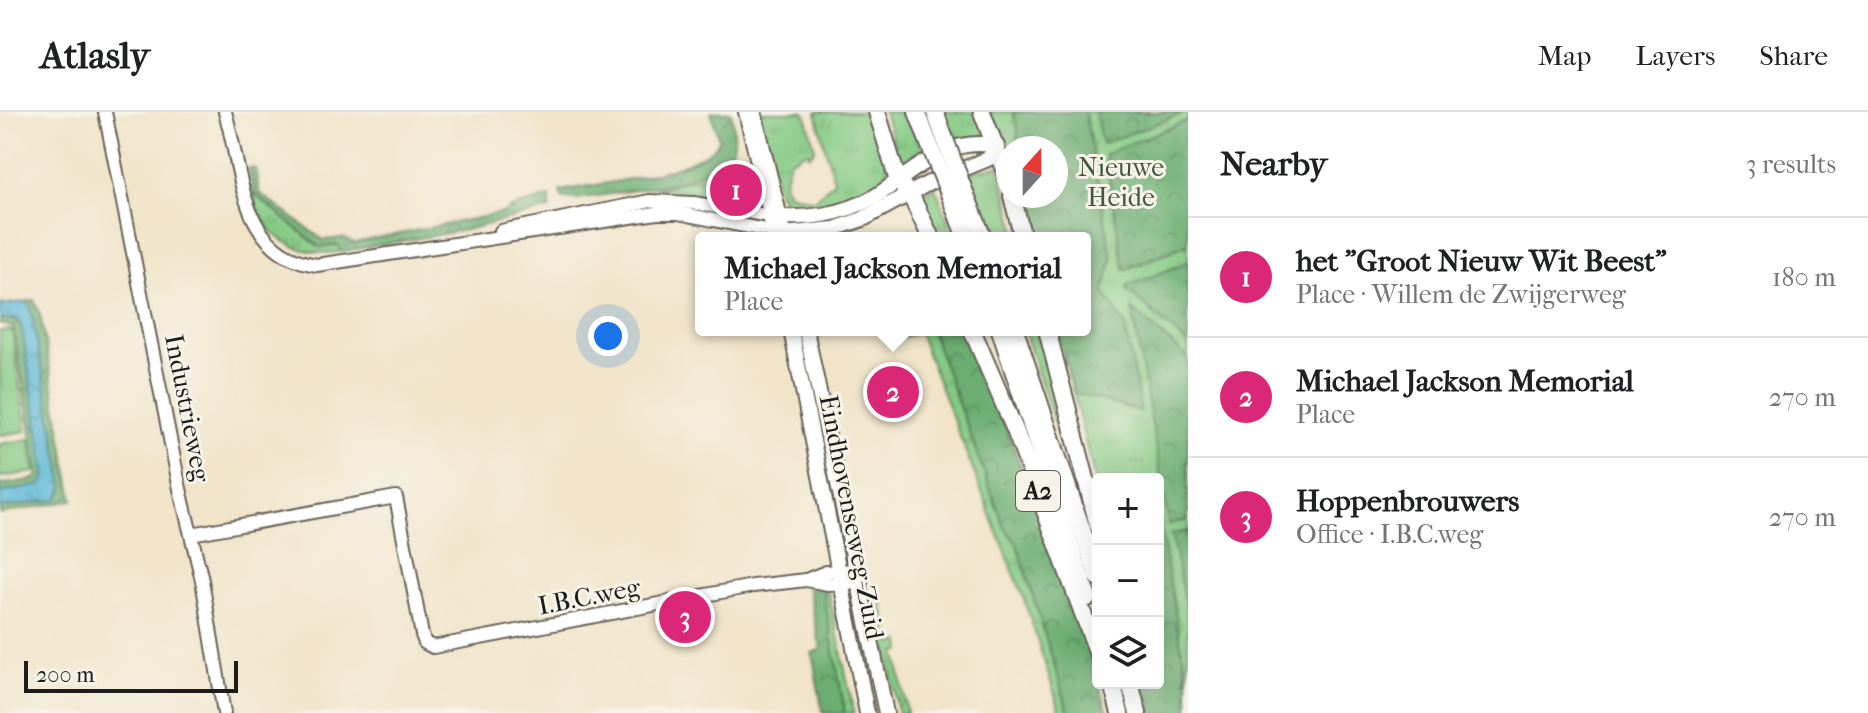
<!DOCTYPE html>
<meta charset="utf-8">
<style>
body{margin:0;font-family:"IM FELL French Canon",serif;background:#f2f2f2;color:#202124}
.controls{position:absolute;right:24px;bottom:24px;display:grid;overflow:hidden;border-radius:8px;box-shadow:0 8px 32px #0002}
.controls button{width:72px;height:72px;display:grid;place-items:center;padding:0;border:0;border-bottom:2px solid #e0e0e0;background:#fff;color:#202124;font:40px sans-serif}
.compass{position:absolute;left:996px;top:24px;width:72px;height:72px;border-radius:50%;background:#fff;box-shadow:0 8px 32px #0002;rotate:21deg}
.scale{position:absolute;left:24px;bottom:20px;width:214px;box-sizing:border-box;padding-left:8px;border:4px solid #1c1c1c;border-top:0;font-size:22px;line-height:28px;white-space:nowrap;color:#1c1c1c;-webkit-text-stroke:6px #f7f3e8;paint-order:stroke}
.you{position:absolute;left:608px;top:224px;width:28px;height:28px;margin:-20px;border:6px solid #fff;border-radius:50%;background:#1a73e8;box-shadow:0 0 0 12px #1a73e833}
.badge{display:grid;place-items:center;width:52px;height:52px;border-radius:50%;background:#db2777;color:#fff;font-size:26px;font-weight:700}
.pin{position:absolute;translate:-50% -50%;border:4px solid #fff;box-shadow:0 2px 8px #0006}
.popup{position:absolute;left:695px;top:120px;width:396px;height:104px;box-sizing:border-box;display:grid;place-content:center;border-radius:8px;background:#fff;filter:drop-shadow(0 2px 6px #0005);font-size:26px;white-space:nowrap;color:#757577}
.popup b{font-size:30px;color:#202124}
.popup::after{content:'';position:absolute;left:50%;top:100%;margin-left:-16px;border:16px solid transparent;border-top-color:#fff}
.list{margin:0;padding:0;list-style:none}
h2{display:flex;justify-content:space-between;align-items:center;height:104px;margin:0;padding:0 32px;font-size:34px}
h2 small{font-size:26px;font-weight:400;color:#757577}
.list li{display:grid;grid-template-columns:52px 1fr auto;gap:24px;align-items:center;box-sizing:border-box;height:120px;padding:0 32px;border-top:2px solid #e0e0e0}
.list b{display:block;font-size:30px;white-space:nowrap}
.list p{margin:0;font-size:26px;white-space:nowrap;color:#757577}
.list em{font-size:26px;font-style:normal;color:#757577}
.icon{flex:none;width:44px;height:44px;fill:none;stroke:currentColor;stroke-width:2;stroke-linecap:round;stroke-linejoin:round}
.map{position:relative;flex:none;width:1188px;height:601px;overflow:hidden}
header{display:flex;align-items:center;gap:48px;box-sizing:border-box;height:112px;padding:0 40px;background:#fff;border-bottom:2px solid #e0e0e0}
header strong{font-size:38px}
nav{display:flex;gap:44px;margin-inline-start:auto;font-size:28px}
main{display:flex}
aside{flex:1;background:#fff}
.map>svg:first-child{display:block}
.grass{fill:url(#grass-tufts);stroke:#507350;stroke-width:2}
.forest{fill:url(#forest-crowns);stroke:#446547;stroke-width:2}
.garden{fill:#85ca84;stroke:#507350;stroke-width:2}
.water{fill:url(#water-ripples);stroke:#3a6a7a;stroke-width:2}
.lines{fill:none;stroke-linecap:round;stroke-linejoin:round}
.secondary-casing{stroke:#676259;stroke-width:16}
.primary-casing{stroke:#676259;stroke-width:18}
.highway-casing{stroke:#676259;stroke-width:20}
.secondary{stroke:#fff;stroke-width:12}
.primary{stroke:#fff;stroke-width:14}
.highway{stroke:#fff;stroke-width:16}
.highway-bridge-casing{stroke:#676259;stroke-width:20;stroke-linecap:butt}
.highway-bridge{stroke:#fff;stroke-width:16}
.labels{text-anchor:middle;stroke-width:6;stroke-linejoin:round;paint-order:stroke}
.shield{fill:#f7f3e8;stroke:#5e5c59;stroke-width:2}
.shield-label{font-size:24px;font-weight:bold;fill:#1c1c1c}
.park-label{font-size:26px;fill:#415940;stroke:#f7f3e8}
.street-label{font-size:26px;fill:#1c1c1c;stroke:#f7f3e8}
</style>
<header>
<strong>Atlasly</strong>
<nav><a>Map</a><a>Layers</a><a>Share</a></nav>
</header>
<main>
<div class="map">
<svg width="1188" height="601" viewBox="0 0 1188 601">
<defs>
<pattern id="grass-tufts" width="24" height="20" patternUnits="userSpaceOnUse" patternTransform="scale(2)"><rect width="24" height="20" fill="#85ca84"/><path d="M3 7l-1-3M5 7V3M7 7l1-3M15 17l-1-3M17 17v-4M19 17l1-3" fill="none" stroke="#72ad71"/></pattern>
<pattern id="forest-crowns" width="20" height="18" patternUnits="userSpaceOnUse" patternTransform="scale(2)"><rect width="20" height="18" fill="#6cae72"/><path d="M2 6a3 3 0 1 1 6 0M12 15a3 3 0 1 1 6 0" fill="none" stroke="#588d5d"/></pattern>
<pattern id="water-ripples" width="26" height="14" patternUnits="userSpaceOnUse" patternTransform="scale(2)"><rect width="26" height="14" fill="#58b7d7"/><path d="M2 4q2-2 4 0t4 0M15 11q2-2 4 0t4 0" fill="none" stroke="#4894ae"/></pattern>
</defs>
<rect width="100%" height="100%" fill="#f7f3e8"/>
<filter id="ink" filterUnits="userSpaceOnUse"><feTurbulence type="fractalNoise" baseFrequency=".0125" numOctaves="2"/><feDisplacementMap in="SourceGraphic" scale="16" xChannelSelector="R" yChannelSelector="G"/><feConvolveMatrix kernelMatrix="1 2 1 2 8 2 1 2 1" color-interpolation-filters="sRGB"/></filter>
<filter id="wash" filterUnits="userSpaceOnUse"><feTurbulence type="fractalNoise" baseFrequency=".006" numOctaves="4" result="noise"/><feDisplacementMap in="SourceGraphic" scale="32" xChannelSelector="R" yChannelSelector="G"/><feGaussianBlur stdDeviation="1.8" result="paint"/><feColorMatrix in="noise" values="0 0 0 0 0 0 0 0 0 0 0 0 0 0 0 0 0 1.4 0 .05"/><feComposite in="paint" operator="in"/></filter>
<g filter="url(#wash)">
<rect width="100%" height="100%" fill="#f1e4c9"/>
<g class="grass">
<path d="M757,0H804L806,3L815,37L810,43L807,39L789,49L784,73L788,81L815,88L834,69L816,0H871L888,55C884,86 820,102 794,98L779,82Z"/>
<path d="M884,0H908L923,41L901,55Z"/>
<path d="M942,0H975L986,25L956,34Z"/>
<path d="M989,0H1188V601L1158,571V367H1098V381L1073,280L1077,281L1085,218V126L1056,84V36H1009Z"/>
<path d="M727,47L717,81L655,77L716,61Z"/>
<path d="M999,54L1018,126H992L968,61Z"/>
<path d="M935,75L955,126H933L914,84Z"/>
<path d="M253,81L319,135L338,133L340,140C299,145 260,125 253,81Z"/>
<path d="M895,218H931L1004,414L1017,432L1069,601H1061L1023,484L919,221L899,227Z"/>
<path d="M1024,218H1043L1098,424V445Z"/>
<path d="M823,478L829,482L854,601H845Z"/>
<path d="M881,482L891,531L901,530L902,539L896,540L907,601H898L878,488Z"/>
</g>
<g class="forest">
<path d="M711,0H731C733,13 738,32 729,43C706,72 614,81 578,87L562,86L560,79C593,73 705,60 719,28Z"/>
<path d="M1013,0H1085L1112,146L1104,180L1125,213L1141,300L1073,280L1057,218H1085V126H1033L1022,84H1056V36H1016L1018,18Z"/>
<path d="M1095,0H1186L1102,32Z"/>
<path d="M1188,8V132L1124,158L1105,42Z"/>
<path d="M249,56L256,57L259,81L323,128L343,126L354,131L507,100L510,96L550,85V97L465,118L340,140L338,133L319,135L253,81Z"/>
<path d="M1188,150V232L1127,178V174Z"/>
<path d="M34,188L40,202L73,388L0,402V396L56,387L64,376L34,215L27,191L24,190Z"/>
<path d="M1132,197L1188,246V408L1169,412Z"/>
<path d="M8,206L21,212L46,364L43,373L0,381V373L35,367L38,363L13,215L0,212V207Z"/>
<path d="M931,218H965L1060,449L1108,601H1069L1017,432L1004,414Z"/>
<path d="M1158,401L1188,573V601H1152L1145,571H1158Z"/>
<path d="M1188,419V506L1171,422Z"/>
<path d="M807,472L823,478L845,601H823L812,541L821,537Z"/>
</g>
<g class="garden">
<path d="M12,218L26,319L0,323V219Z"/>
<path d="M30,327L35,360L0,365V332Z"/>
</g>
<path class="water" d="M24,190L30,194L34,215L64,376L57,387L0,396V381L42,373L46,364L21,212L16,207H0V193Z"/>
</g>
<g filter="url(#ink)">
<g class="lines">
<defs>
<g id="secondary">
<path d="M105,0L180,377L202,468L224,601"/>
<path d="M225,0C243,60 239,142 317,153L657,101H678L785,122L755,0"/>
<path d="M501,119L650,89L694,91L770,104L745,0"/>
<path d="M191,422L396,385L422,523L425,531L433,535L753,474L806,468L826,460L858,458"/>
<path d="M806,468L828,472L861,471"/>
</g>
<g id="primary">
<path d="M775,126L770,104C805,108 843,103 874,85C914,61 945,23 997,34L988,47L929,71L863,107L834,117L785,122L786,126"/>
<path d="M791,218L867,601"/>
<path d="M806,218L886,601"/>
</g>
<g id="highway">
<path d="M877,0L897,66L913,88L931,126"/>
<path d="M917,0L928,29"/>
<path d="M935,0L943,22"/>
<path d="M982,0L1008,68"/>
<path d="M962,73L983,126"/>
<path d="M948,79L966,126"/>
<path d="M1012,84L1023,126"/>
<path d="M972,218L1015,318L1098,542"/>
<path d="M1000,218L1088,486"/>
<path d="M1015,218L1098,465"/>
<path d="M1047,218L1098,413"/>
<path d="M1112,571L1120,601"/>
<path d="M1130,571L1138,601"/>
</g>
</defs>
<use href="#secondary" class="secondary-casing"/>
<use href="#primary" class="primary-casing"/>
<use href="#highway" class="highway-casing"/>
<use href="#secondary" class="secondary"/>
<use href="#primary" class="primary"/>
<use href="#highway" class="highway"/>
<defs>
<g id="highway-bridge">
<path d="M943,22L962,73"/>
<path d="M928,29L948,79"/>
</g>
</defs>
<use href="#highway-bridge" class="highway-bridge-casing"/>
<use href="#highway-bridge" class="highway-bridge"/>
</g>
</g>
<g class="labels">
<rect class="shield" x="1016" y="359" width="44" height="40" rx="6"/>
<g class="shield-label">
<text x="1038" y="387">A2</text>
</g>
<g class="park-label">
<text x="1121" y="64">Nieuwe<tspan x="1121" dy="30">Heide</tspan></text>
</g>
<g class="street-label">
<text transform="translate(188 296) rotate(79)" y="9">Industrieweg</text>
<text transform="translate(852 405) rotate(79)" y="9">Eindhovenseweg-Zuid</text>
<text transform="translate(589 484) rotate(-11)" y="9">I.B.C.weg</text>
</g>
</g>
</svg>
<div class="controls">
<button>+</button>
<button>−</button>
<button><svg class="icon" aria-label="layers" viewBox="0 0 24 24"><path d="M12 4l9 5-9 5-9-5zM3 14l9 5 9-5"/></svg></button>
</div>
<svg class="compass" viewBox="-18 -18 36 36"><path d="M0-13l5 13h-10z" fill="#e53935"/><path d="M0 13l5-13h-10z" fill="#757577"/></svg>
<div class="scale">200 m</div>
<div class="you"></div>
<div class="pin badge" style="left:736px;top:78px">1</div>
<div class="pin badge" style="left:893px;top:280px">2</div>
<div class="popup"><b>Michael Jackson Memorial</b>Place</div>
<div class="pin badge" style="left:685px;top:505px">3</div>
</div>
<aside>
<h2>Nearby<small>3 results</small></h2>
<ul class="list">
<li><span class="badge">1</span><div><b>het &quot;Groot Nieuw Wit Beest&quot;</b><p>Place · Willem de Zwijgerweg</p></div><em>180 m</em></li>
<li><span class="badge">2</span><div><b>Michael Jackson Memorial</b><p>Place</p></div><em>270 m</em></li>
<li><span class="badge">3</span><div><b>Hoppenbrouwers</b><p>Office · I.B.C.weg</p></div><em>270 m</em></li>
</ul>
</aside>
</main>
